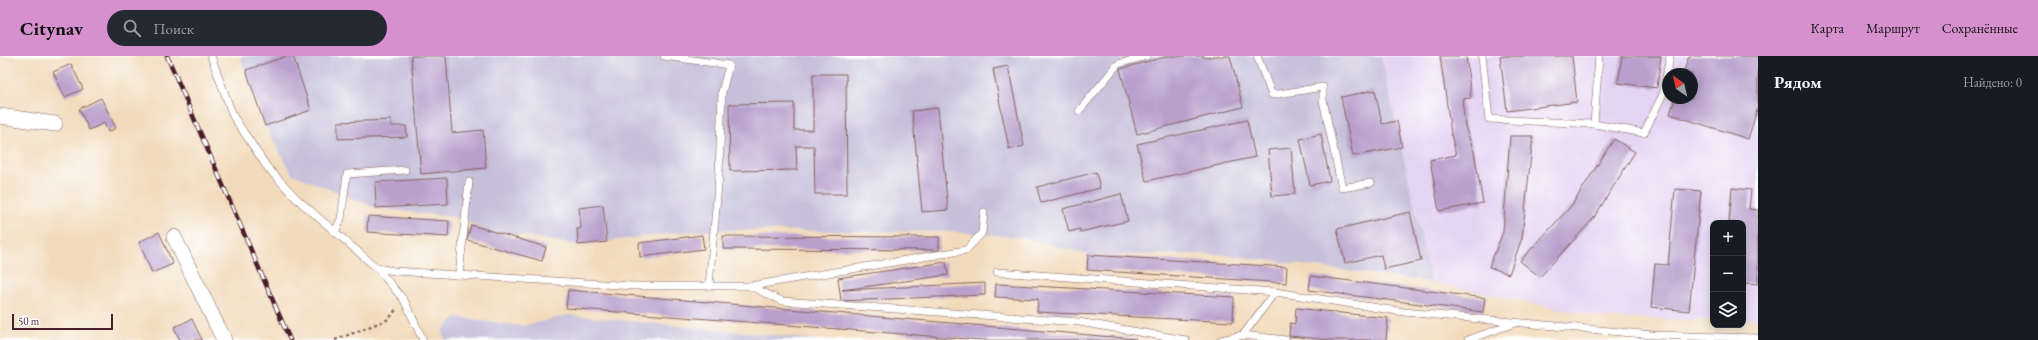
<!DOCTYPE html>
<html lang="ru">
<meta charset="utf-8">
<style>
body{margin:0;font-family:"EB Garamond",serif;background:#242831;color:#f1f3f6}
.controls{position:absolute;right:12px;bottom:12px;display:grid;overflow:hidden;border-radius:8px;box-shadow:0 2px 10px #0003}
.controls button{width:36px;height:36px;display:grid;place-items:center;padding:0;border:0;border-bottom:1px solid #363941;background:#171b24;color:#f1f3f6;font:20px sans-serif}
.compass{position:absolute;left:1662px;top:12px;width:36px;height:36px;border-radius:50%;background:#171b24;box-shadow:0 2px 10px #0003;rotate:326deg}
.scale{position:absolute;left:12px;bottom:10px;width:101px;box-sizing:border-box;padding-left:4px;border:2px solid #4a1f2b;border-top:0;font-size:11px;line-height:14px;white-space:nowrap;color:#4a1f2b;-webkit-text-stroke:3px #fff;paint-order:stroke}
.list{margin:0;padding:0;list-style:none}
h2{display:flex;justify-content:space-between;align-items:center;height:52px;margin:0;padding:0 16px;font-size:17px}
h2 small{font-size:13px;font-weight:400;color:#9ea1a6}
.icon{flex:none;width:22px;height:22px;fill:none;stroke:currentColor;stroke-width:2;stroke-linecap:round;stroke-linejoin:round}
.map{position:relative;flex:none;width:1758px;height:284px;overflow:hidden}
header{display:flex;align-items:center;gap:24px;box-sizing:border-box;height:56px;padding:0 20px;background:#d690ce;color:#111}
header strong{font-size:19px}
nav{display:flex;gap:22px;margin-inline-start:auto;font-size:14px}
.search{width:280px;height:36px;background:#242831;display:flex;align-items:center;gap:10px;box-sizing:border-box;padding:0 14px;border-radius:22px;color:#9ea1a6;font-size:15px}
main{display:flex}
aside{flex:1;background:#171b24}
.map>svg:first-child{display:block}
.built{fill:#e4d3f2;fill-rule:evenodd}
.industrial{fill:#c6c0da}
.building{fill:#b9a0cc}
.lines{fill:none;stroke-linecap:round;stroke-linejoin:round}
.service-casing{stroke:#85615e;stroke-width:8}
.minor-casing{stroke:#85615e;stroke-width:16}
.path{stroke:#85615e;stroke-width:2.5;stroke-dasharray:3 3;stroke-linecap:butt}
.service{stroke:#fff;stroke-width:7}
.minor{stroke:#fff;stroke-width:15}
.rail-casing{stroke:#4a1f2b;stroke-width:4.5}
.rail{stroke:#fff;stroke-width:3;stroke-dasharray:9;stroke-linecap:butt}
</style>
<header>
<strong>Citynav</strong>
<div class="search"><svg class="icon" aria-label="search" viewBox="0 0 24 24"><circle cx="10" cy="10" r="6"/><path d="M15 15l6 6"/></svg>Поиск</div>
<nav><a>Карта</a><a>Маршрут</a><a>Сохранённые</a></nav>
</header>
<main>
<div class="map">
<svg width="1758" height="284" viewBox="0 0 1758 284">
<rect width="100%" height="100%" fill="#fff"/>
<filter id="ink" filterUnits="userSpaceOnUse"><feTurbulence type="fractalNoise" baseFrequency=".025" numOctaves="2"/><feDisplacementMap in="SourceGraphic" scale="8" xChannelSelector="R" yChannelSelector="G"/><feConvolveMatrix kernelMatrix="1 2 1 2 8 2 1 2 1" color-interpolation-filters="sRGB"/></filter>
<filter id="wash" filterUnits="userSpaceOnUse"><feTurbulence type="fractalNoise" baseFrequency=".012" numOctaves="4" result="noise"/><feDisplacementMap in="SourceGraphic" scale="16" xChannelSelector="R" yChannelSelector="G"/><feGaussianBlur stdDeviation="0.9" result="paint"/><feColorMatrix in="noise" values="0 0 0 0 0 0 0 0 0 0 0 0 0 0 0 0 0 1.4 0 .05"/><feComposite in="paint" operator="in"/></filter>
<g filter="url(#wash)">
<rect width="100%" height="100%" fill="#f2dbbc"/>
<path class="built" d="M1381,0H1758V264H1743V167H1713V264L1605,262L1431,226ZM1668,18H1692V42H1668Z"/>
<g class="industrial">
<path d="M240,0H1381L1431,226L1219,198L1088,199L1027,182L955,176L729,174L682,176L578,189L490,174L453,161L376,152L292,118L265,70Z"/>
<path d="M569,259L810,283L818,284H445L443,274L456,261L522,270Z"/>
</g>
<g id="blocks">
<g class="building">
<path d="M287,0H293L311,54L265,70L246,14Z"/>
<path d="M411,0H446L452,77L483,74L486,112L421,118Z"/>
<path d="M1169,0H1204L1205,2L1214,0H1230L1243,51L1137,78L1120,13Z"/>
<path d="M1440,0H1466L1471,42L1462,43L1465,70L1474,96L1483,147L1439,155L1430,104L1456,99L1451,77Z"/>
<path d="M1500,0H1572L1577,46L1507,55Z"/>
<path d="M1622,0H1661L1657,32L1618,27Z"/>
<path d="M1689,0H1758V51L1748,83L1670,58L1675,42H1692V18H1683Z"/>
<path d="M71,8L83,33L65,41L53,16Z"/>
<path d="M1008,10L1024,90L1009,93L993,13Z"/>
<path d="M813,18H846L847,138H815L814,90H796L797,114L730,115L729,48L794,47V74H813Z"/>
<path d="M1375,34L1382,68L1397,65L1402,91L1353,100L1341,41Z"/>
<path d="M101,42L116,72L108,76L104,67L89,74L79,53Z"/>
<path d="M938,52L948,154L922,156L912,55Z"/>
<path d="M391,64V70H406L407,81L338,83V66Z"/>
<path d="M1247,64L1255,101L1146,125L1137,88Z"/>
<path d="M1321,78L1330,125L1310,129L1300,83Z"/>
<path d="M1510,80H1533L1522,182L1509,218L1489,211L1503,176Z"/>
<path d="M1614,83L1635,96L1593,163L1540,221L1520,205L1572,149Z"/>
<path d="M1291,92L1295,138L1272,140L1268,94Z"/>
<path d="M1096,116L1100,132L1041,147L1037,131Z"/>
<path d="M447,122L448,148L376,152L375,126Z"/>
<path d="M1732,132L1751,134L1749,153L1758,154V228L1743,227V167H1729Z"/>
<path d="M1675,133L1701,135L1689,255L1651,251L1655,208L1668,209Z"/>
<path d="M1121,138L1128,165L1080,176V173L1069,176L1063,153Z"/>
<path d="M603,149L607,186L578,189L577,173L581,172L579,152Z"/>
<path d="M1410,156L1421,205L1384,213L1381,199L1345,207L1337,173Z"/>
<path d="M368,160L449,165L448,181L367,176Z"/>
<path d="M471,169L546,191L542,205L467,184Z"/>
<path d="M159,176L173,208L152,217L139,186Z"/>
<path d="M702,179L704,193L640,201L639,187Z"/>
<path d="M723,180L939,181V194L723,193Z"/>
<path d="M1088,199L1287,211L1286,227L1087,214Z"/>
<path d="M946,206L948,219L842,234L985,227V239L841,245L838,222Z"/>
<path d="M1311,220L1485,242L1483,256L1309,234Z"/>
<path d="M996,228L1234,241L1233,266L1037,256L1038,243L995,241Z"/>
<path d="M568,234L1136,283V284H981L566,252Z"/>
<path d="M1296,252L1388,262L1386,284H1331L1289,280L1290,267L1295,268Z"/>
<path d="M192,263L202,284H180L174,271Z"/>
</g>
</g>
</g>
<g filter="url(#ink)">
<use href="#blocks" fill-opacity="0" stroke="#85615e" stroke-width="1"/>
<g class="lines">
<defs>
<g id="service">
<path d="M211,0L233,60L267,111L297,143L377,212L394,215L634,230H750L966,194L982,177L984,156"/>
<path d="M664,0L729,9L722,36L719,118L709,230"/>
<path d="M1257,0L1272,39L1323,31V44L1342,132L1371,127"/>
<path d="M1482,0L1489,63L1594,68"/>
<path d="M1599,0L1594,68L1644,77L1663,38L1670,0"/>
<path d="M1079,55L1118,8L1147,0"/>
<path d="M335,176L341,163L347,118L405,114"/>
<path d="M377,212L404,244L423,284"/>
<path d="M997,216L1275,236"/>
<path d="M459,219L469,126"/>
<path d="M750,230L782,245L1079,266L1186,284"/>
<path d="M1243,279L1286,284"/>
<path d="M1221,284L1243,279L1275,236L1404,256L1653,279L1758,282"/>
<path d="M1468,284L1515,267"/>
</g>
<g id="minor">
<path d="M0,60L55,68"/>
<path d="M174,181L224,284"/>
</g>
</defs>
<use href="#service" class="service-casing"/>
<use href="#minor" class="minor-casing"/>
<path class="path" d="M335,284L389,263L397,252"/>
<use href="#service" class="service"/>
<use href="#minor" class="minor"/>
<defs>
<path id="rail" d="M167,0L290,284"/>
</defs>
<use href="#rail" class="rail-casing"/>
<use href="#rail" class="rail"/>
</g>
</g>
</svg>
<div class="controls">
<button>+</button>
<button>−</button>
<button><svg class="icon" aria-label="layers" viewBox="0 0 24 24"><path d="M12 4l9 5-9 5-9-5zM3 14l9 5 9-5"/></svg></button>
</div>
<svg class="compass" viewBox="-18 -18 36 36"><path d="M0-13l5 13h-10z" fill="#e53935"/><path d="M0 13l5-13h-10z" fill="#9ea1a6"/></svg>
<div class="scale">50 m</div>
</div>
<aside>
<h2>Рядом<small>Найдено: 0</small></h2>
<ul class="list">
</ul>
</aside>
</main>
